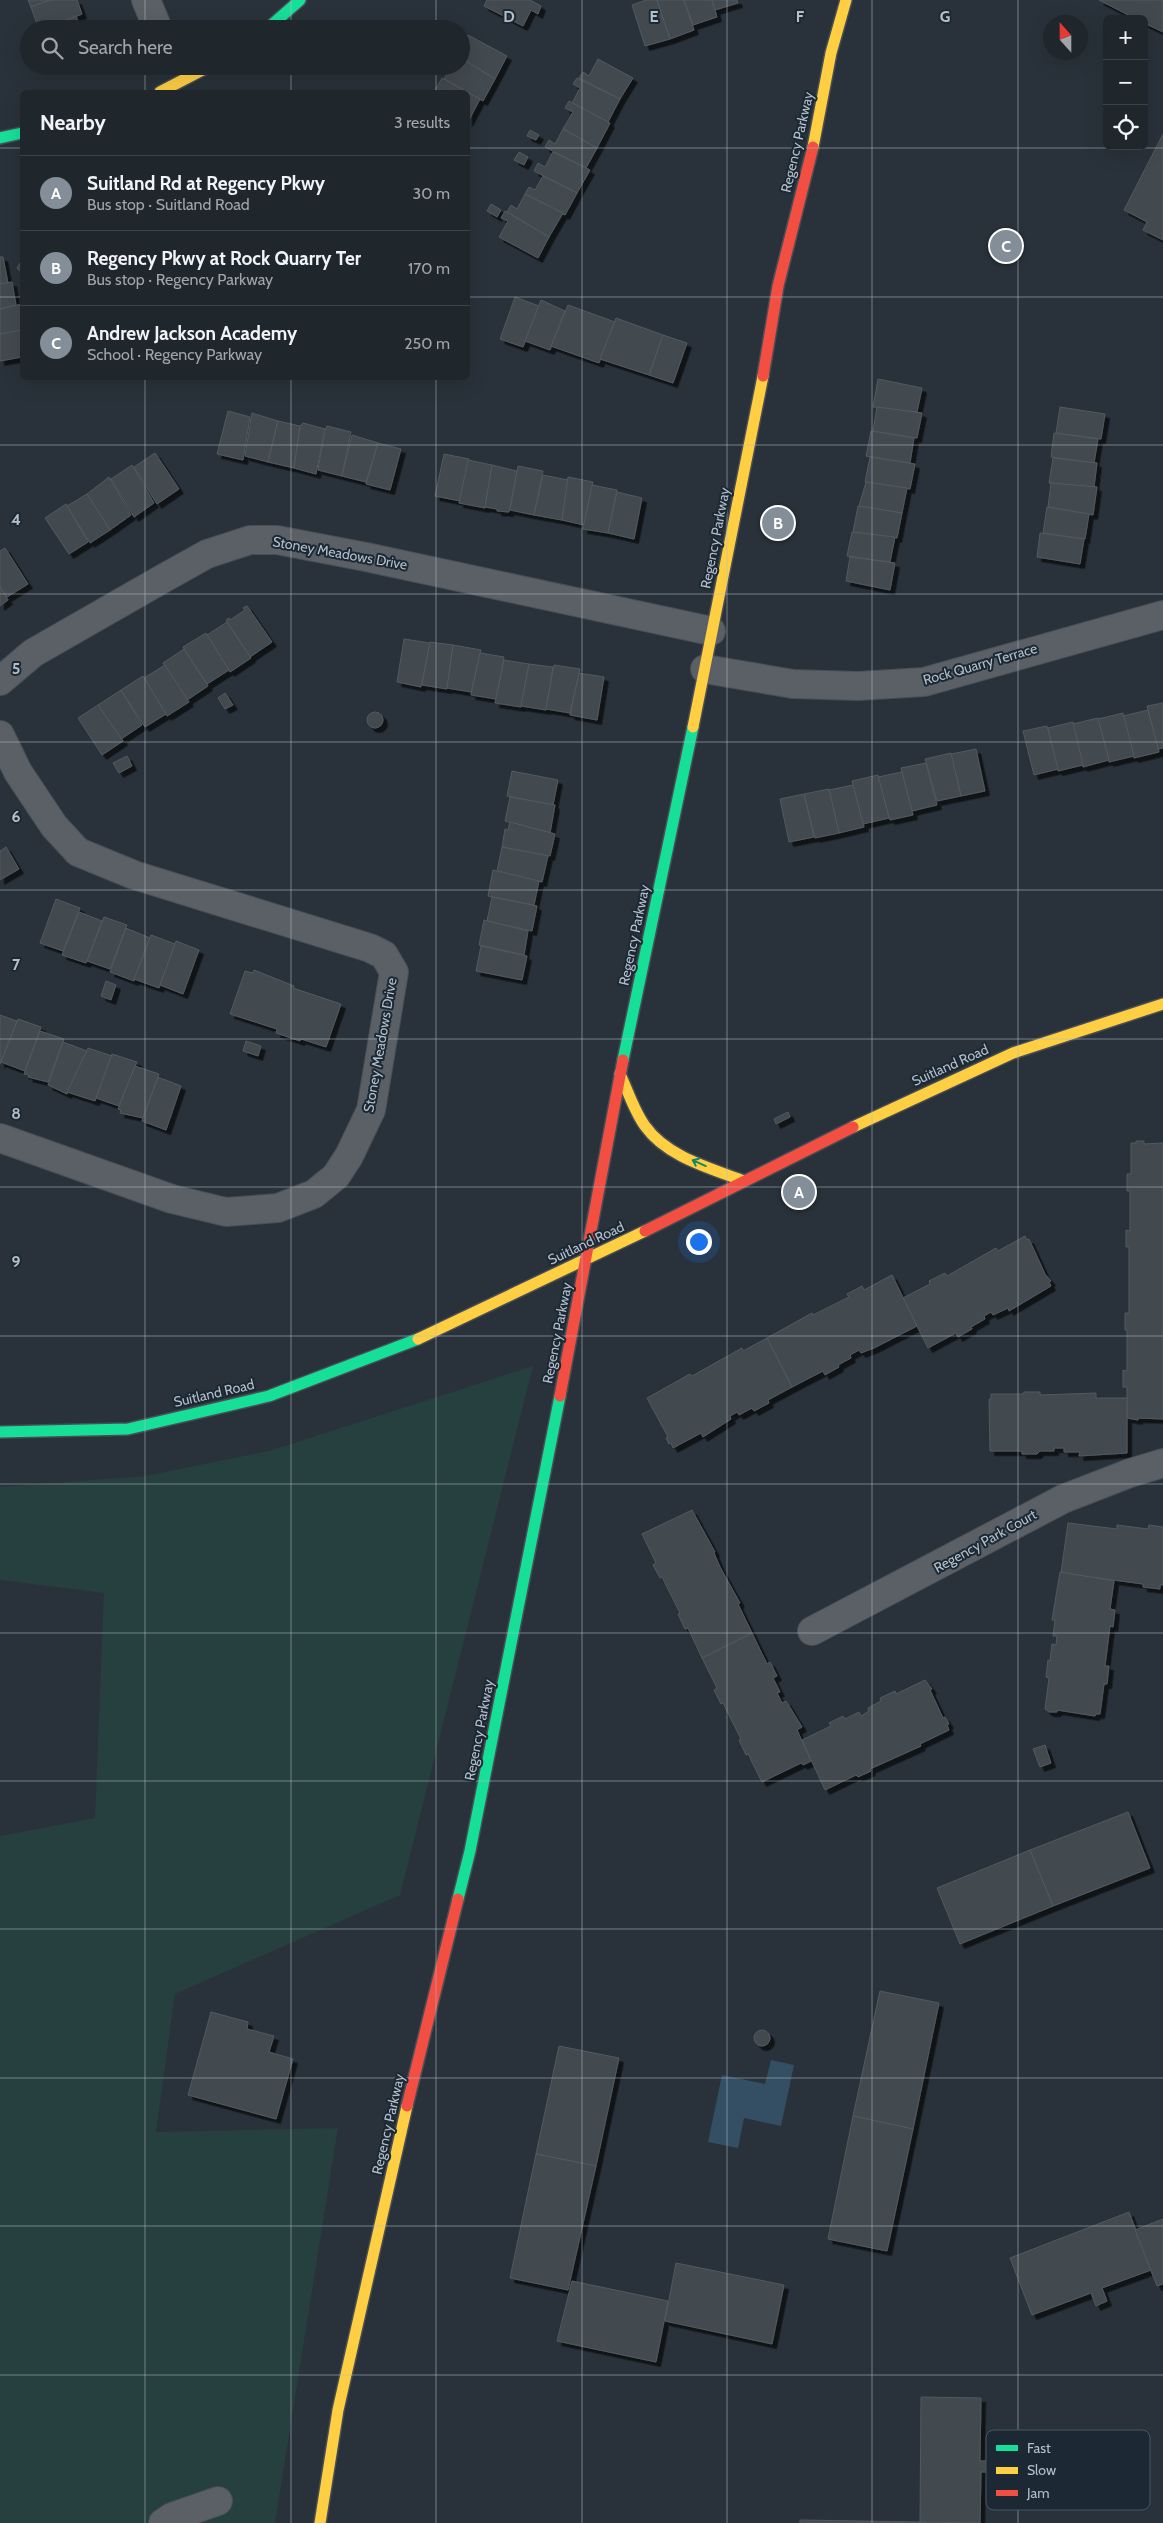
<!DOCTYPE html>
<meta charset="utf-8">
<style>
body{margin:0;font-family:Cabin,sans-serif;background:#272e34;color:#f1f3f6}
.controls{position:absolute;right:15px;top:15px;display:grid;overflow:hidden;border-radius:8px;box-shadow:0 5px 20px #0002}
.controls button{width:45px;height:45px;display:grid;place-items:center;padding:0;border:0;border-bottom:1px solid #3c4348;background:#1f262c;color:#f1f3f6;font:25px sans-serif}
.compass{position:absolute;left:1043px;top:15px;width:45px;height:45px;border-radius:50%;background:#1f262c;box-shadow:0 5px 20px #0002;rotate:339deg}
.you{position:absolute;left:698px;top:1241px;width:18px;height:18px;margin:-12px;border:4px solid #fff;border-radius:50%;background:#1a73e8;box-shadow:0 0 0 8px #1a73e833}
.badge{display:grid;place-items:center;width:32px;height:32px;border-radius:50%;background:#838e98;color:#fff;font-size:16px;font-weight:700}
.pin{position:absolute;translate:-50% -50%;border:2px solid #fff;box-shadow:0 1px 5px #0006}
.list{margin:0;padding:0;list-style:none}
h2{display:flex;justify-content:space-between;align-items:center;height:65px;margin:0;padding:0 20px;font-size:21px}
h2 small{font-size:16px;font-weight:400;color:#a1a5a9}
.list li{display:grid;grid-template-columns:32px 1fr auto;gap:15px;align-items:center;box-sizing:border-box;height:75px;padding:0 20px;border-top:1px solid #3c4348}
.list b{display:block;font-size:19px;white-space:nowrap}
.list p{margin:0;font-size:16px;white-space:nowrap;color:#a1a5a9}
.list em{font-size:16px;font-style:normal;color:#a1a5a9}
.icon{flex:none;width:28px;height:28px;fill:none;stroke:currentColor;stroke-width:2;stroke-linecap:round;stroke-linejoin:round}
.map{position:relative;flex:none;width:1163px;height:2523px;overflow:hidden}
.search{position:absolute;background:#1f262c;box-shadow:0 5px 20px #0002;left:20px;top:20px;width:450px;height:55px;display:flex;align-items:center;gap:12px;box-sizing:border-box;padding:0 18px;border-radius:28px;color:#a1a5a9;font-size:19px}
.panel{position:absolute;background:#1f262c;box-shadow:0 5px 20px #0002;left:20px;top:90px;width:450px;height:290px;border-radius:8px}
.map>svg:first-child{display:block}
.green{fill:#263f3f}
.water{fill:#344f63}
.building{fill:#42494f;stroke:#515a60;filter:url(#shadow)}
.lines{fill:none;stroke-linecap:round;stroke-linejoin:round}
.street-casing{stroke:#484e54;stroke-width:30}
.fast-casing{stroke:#484e54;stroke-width:14}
.slow-casing{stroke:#484e54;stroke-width:14}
.jam-casing{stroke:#484e54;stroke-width:14}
.street{stroke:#5a6066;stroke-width:28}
.fast{stroke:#16e098;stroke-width:11}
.slow{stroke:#ffcf43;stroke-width:11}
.jam{stroke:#f24e42;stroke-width:11}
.oneway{stroke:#198466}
.grid{fill:none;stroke:#b3bfca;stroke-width:1;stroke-opacity:0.55}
.labels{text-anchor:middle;stroke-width:4;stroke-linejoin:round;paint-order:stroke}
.street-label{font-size:14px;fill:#b3bfca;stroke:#1c2934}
.key{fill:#1c2934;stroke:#495661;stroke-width:1}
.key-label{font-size:14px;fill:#b3bfca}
.grid-label{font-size:16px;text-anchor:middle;font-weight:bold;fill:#b3bfca;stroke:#1c2934;stroke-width:4;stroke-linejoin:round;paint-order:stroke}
</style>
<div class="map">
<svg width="1163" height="2523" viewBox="0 0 1163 2523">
<defs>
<filter id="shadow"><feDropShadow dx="4.5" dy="4.5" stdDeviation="0" flood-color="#0009"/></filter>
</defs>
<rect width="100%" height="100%" fill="#29323a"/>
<path class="green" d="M533,1366L400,1895L175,1994L156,2132L338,2128L275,2523H0V1836L95,1818L104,1593L0,1580V1487L145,1476L269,1451Z"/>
<path class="water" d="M771,2060L794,2065L781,2126L744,2118L738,2148L708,2142L722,2075L765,2084Z"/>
<g class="building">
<path d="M28,0H50L31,7Z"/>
<path d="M50,0H77L82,14L45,29H32L31,26L37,24L31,7Z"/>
<path d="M487,0H530L541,6L538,14L531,10L523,26L484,6Z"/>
<path d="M646,0H657L670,39L645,46L632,5Z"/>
<path d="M657,0H684L694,30L670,39Z"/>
<path d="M684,0H712L717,17L693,25Z"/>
<path d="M712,0H737L738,3L715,10Z"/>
<path d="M1099,0H1163V32L1144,23V19H1136Z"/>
<path d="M76,16L81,29H45Z"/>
<path d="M468,35L507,56L495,79L461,58V47Z"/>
<path d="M461,58L495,79L483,101L444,79L451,66H461Z"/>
<path d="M598,59L633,78L620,99L579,78L583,72L589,76Z"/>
<path d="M442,78L480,99L468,122V92H434Z"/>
<path d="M577,78L620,99L608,122L572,103L580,88L573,84Z"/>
<path d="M569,101L610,123L597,148L563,129L573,112L565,108Z"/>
<path d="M563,129L597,148L586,168L545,147L549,140L555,144Z"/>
<path d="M530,130L539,135L536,140L527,136Z"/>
<path d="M1163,134V240L1143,230L1147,222L1124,210Z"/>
<path d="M519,152L528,157L524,165L514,160Z"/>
<path d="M553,152L590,170L577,193L534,171L538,163L545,167Z"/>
<path d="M543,176L577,193L565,215L525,194L529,187L535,190Z"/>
<path d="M525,194L563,213L549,237L507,212L511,205L517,209Z"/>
<path d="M491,204L501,210L497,217L487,211Z"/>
<path d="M505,211L549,237L538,258L499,237L508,221L501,218Z"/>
<path d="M0,257H3L8,283L0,284Z"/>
<path d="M22,260V273L17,268Z"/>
<path d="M12,282L16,305L0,309V284Z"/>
<path d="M515,297L539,306L523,347L500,339Z"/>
<path d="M541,300L565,311L550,350L525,341Z"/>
<path d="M22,304V330L0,334V309Z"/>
<path d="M568,305L615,322L599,363L551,346Z"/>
<path d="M616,318L663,335L649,375L600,359Z"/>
<path d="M22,330V357L0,361V334Z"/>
<path d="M663,335L687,343L673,383L649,375Z"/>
<path d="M878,379L922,388L917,412L873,407Z"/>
<path d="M877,407L922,413L917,438L873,431Z"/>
<path d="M1060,407L1105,414L1101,439L1056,433Z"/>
<path d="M228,411L250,417L243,460L217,454Z"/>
<path d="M252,413L278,421L268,462L245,456Z"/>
<path d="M278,421L300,426L294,468L268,462Z"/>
<path d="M303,423L325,429L316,474L294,468L300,426Z"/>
<path d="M327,426L351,432L342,476L318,470L325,429H326Z"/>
<path d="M871,431L914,438L910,463L866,456Z"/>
<path d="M1054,433L1098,439L1094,463L1051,457Z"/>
<path d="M352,435L378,443L366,482L342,476Z"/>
<path d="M378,443L401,449L390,490L366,484Z"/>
<path d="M155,453L179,489L157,504L134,467Z"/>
<path d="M444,454L469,459L460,501L435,496Z"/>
<path d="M870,457L915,464L910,489L865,482Z"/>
<path d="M1053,458L1097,463L1094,487L1049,483Z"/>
<path d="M468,460L492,465L485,508L459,503Z"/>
<path d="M132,465L154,503L134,517L111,479Z"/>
<path d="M492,465L517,471L509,512L497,511V509L485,507Z"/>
<path d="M518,466L543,471L534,515L510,510Z"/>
<path d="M543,475L568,480L562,520L534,515Z"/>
<path d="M109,477L131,515L110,530L87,494Z"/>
<path d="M568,477L593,482L584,525L562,520Z"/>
<path d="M866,482L907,488L902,513L859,506Z"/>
<path d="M1051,483L1097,487L1093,515L1048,507Z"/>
<path d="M592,485L617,490L608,533L583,529Z"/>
<path d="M617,492L642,498L634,539L608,533Z"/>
<path d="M87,494L110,530L90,543L67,506Z"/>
<path d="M66,504L88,542L69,554L45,518Z"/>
<path d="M858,506L902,513L897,538L853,532Z"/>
<path d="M1047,507L1089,514L1085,539L1043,533Z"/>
<path d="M852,532L895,537L890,562L847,556Z"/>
<path d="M1040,533L1084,539L1080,564L1037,557Z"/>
<path d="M5,548L28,584L7,597L0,587V551Z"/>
<path d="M850,557L895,563L890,590L846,581Z"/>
<path d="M0,587L8,600L0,606Z"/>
<path d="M247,606L272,642L250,657L226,620L229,618L230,620L245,610L243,608Z"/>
<path d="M227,622L251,658L230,672L207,635Z"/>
<path d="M206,633L229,670L207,684L183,647Z"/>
<path d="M404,639L430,643L421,687L397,682Z"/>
<path d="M430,642L453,645L447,689L422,685Z"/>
<path d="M453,645L481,650L471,692L447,688Z"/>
<path d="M184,649L208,686L187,700L163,663Z"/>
<path d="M480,653L504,657L496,699L471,695Z"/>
<path d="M504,660L529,664L521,707L495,703Z"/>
<path d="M529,664L553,667L546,710L521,706Z"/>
<path d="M165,665L189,702L167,716L144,678Z"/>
<path d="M554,665L580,669L570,713L546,709Z"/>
<path d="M579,673L604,677L597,720L570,715Z"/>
<path d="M143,676L166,714L145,727L121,690Z"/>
<path d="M121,690L142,725L121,739L98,705Z"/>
<path d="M225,693L233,705L225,709L218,698Z"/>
<path d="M1163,703V748L1158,749L1147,706Z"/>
<path d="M98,705L123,741L102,755L78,718Z"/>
<path d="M1148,710L1159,752L1134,758L1123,716Z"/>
<circle cx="375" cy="720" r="8"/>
<path d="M1123,713L1134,756L1109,762L1098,719Z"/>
<path d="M1098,718L1109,760L1083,767L1073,724Z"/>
<path d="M1073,722L1083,765L1058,771L1048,728Z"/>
<path d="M1047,726L1058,769L1034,775L1023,731Z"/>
<path d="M976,749L985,791L961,796L951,754Z"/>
<path d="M951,753L961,796L937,801L925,759Z"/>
<path d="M127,756L132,766L119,773L113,763Z"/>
<path d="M926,763L937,805L912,811L901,768Z"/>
<path d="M512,771L558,780L553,805L507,796Z"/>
<path d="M902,772L913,815L890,820L878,777Z"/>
<path d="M878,775L889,818L863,824L852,781Z"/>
<path d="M853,785L864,827L839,833L829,790Z"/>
<path d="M829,789L839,833L815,838L804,794Z"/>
<path d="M804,794L814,837L789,842L780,799Z"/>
<path d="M510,797L555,805L550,833L505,821Z"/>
<path d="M510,822L555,834L550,856L502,847L505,829L508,830Z"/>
<path d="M6,847L19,869L0,880V851Z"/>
<path d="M502,847L548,856L542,882L497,871Z"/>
<path d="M493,870L539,881L534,905L488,896Z"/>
<path d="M492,897L537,906L532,931L487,921Z"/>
<path d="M56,899L80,908L63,951L40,943Z"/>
<path d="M79,912L102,921L86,963L62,955Z"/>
<path d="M104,917L127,925L110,969L87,961Z"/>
<path d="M484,920L528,931L524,955L479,945Z"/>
<path d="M126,928L150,938L134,981L110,972Z"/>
<path d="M151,935L175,944L159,988L134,979Z"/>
<path d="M176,941L199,950L183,994L160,985Z"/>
<path d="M481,946L527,956L522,980L476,971Z"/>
<path d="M254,970L294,986L293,988L341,1004L326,1047L301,1039L300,1041L276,1033L277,1029L230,1014L245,971L253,973Z"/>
<path d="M106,981L116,985L111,1000L101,996Z"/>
<path d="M0,1015L17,1021L0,1064Z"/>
<path d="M18,1019L41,1027L25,1071L1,1062Z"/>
<path d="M40,1031L64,1039L48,1082L28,1077L29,1075L24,1074Z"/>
<path d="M246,1041L261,1046L258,1056L243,1051Z"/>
<path d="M63,1042L87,1051L67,1094L48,1085Z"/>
<path d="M88,1048L112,1056L95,1101L67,1092Z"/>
<path d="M112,1054L137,1062L119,1106L96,1098Z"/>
<path d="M135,1066L159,1074L143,1118L120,1113L121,1110L118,1109Z"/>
<path d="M158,1077L181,1086L166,1130L142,1121Z"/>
<path d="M788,1112L790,1117L776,1124L774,1119Z"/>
<path d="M1136,1141H1144V1144L1163,1143V1419L1138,1418V1420L1127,1418V1387H1123V1370L1127,1371V1330H1125V1313H1129V1247H1126V1230L1130,1231V1191H1127V1174H1131V1143H1136Z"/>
<path d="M1025,1236L1027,1240L1029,1239L1045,1274L1051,1281L1049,1282L1051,1286L1009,1311L1008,1308L993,1315L991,1312L984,1316L985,1319L971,1327L972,1329L958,1337L956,1333L928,1348L903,1298L930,1284L929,1281L945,1273L947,1276L996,1248L998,1251Z"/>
<path d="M892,1275L917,1326L874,1348L861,1353L859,1350L850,1355L851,1358L838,1365L839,1367L825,1375L823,1371L792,1387L767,1338L812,1313L813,1315L849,1297L847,1294L862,1286L864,1290Z"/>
<path d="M767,1338L792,1387L768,1400L769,1403L754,1411L752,1408L739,1415L737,1412L730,1416L731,1419L703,1437L701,1433L673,1448L671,1443L669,1444L666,1438L668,1437L647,1398L690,1374L692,1376L742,1348L743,1351Z"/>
<path d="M1024,1392H1040V1395L1096,1393V1398H1127V1453L1079,1456L1080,1452H1064V1448H1054V1451H1040L1037,1454H1022V1451H990L989,1399H991V1394H1023Z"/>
<path d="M692,1510L715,1552L714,1553L720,1567L740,1603L738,1604L752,1633L702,1658L688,1628L685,1629L678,1614L680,1613L662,1577L660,1578L653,1565L656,1563L642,1534Z"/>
<path d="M1068,1523L1117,1529V1525L1148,1529L1149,1525L1163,1527V1585H1160V1589L1143,1587V1584L1061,1573Z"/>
<path d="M1060,1572L1114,1581L1110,1609L1115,1610L1113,1627L1110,1626L1105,1666H1109L1107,1684H1104L1100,1714H1096L1095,1716L1057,1710V1712H1049L1045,1709L1049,1678L1046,1677L1048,1660L1050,1661L1052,1644L1056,1645L1057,1636H1053L1055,1620H1052Z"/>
<path d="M752,1633L767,1664L770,1662L777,1676L773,1678L780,1692L777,1693L782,1703L786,1701L802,1727L797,1730L811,1761L803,1765L801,1763L762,1782L748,1754L746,1755L739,1740L741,1739L723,1703L721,1704L714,1690L717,1688L702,1658Z"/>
<path d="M925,1680L932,1689L930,1690L943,1718L945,1717L949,1724L947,1725L949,1730L920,1744L921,1746L870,1769L871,1771L858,1777L856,1775L825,1790L802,1740L831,1726L829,1723L843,1716L845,1719L859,1712L861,1716L869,1711L868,1708L881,1701L880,1698L895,1691L896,1694Z"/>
<path d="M1045,1745L1051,1763L1040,1767L1033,1749Z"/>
<path d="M1128,1812L1150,1868L1053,1906L1030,1850Z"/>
<path d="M1030,1850L1053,1906L960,1944L937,1888Z"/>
<path d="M880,1991L939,2003L913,2129L853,2116Z"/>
<path d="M211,2012L248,2022L247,2029L274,2036L269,2052L293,2059L276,2119L188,2095Z"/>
<circle cx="762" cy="2038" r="8"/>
<path d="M559,2046L619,2058L596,2166L536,2154Z"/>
<path d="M853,2116L913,2129L887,2251L828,2239Z"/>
<path d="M536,2154L596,2166L568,2290L510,2278Z"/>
<path d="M1129,2212L1151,2270L1102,2288L1107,2301L1096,2306L1091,2293L1032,2315L1010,2258Z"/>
<path d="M1163,2219V2284L1157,2286L1135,2230Z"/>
<path d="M676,2263L784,2285L772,2344L665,2321Z"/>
<path d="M572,2281L668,2301L656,2362L557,2341Z"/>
<path d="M921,2397L981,2398L980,2461H995V2472H981L980,2523L920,2522Z"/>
<path d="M800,2520L920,2522L927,2523H800Z"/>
</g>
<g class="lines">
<defs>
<g id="street">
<path d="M146,0L158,29"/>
<path d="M705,669L793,684L858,686L924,682L1163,615"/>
<path d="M0,681L33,653L164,578L207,554L250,540H277L366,557L711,631"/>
<path d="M0,735L18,772L54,826L78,852L134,875L370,948L384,955L394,972L371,1110L349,1156L336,1176L314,1194L278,1208L226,1212L172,1199L0,1138"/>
<path d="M812,1631L1063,1499L1130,1473L1163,1463"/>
<path d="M163,2523L172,2517L218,2501"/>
</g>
<g id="fast">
<path d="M267,29L300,0"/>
<path d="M0,138L22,133"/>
<path d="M623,1060L693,727"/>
<path d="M0,1432L128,1429L269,1396L418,1339"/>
<path d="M458,1899L470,1851L560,1396"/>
</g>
<g id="slow">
<path d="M160,92L210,66"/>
<path d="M813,147L831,53L846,0"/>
<path d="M693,727L763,376"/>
<path d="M620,1074C628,1091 634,1111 645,1126C667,1157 710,1168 744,1181"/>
<path d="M853,1127L1013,1053L1163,1004"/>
<path d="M418,1339L645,1231"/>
<path d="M320,2523L338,2410L407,2106"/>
</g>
<g id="jam">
<path d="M763,376L778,286L813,147"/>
<path d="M645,1231L853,1127"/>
<path d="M560,1396L623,1060"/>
<path d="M407,2106L458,1899"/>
</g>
</defs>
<use href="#street" class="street-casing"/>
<use href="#fast" class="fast-casing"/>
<use href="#slow" class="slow-casing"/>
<use href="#jam" class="jam-casing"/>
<use href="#street" class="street"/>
<use href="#fast" class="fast"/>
<use href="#slow" class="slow"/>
<use href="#jam" class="jam"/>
</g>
<defs><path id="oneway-shaft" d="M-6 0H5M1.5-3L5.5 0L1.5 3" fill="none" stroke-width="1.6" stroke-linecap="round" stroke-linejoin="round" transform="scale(1.25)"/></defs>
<use class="oneway" href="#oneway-shaft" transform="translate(699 1163) rotate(-156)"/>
<path class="grid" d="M145,0V29M291,0V29M436,0V29M582,0V2523M727,0V2523M872,0V2523M1018,0V2523M145,66V92M291,66V92M436,66V92M0,148H22M468,148H1163M0,297H22M468,297H1163M145,378V2523M291,378V2523M436,378V2523M0,445H1163M0,594H1163M0,742H1163M0,890H1163M0,1039H1163M0,1187H1163M0,1336H1163M0,1484H1163M0,1633H1163M0,1781H1163M0,1929H1163M0,2078H1163M0,2226H1163M0,2375H1163"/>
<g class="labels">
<g class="street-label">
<text transform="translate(797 142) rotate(-77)" y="5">Regency Parkway</text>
<text transform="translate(715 538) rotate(-79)" y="5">Regency Parkway</text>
<text transform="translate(340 553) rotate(10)" y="5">Stoney Meadows Drive</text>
<text transform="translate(980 664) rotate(-16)" y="5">Rock Quarry Terrace</text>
<text transform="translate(634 935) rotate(-78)" y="5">Regency Parkway</text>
<text transform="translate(380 1045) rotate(-80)" y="5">Stoney Meadows Drive</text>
<text transform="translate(950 1065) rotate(-24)" y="5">Suitland Road</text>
<text transform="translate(586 1243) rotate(-25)" y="5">Suitland Road</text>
<text transform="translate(557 1333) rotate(-79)" y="5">Regency Parkway</text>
<text transform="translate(214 1393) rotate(-13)" y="5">Suitland Road</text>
<text transform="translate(985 1541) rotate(-29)" y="5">Regency Park Court</text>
<text transform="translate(479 1730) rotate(-79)" y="5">Regency Parkway</text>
<text transform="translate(388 2124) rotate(-77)" y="5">Regency Parkway</text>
</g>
</g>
<rect x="986" y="2430" width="164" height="80" rx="8" class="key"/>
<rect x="996" y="2445" width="22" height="6" fill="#16e098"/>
<rect x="996" y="2467" width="22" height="7" fill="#ffcf43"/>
<rect x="996" y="2490" width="22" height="6" fill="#f24e42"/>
<g class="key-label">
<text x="1027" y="2453">Fast</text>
<text x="1027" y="2475">Slow</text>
<text x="1027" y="2498">Jam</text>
</g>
<g class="grid-label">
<text x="509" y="22">D</text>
<text x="654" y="22">E</text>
<text x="800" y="22">F</text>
<text x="945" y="22">G</text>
<text x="16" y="525">4</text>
<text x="16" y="674">5</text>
<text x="16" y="822">6</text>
<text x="16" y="970">7</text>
<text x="16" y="1119">8</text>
<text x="16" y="1267">9</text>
</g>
</svg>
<div class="controls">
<button>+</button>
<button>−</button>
<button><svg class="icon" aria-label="locate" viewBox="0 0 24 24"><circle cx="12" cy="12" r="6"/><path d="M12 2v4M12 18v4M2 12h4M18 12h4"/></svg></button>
</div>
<svg class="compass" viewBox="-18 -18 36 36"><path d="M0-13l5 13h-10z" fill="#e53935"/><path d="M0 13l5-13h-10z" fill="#a1a5a9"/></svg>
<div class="you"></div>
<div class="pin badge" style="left:799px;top:1192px">A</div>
<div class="pin badge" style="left:778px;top:523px">B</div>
<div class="pin badge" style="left:1006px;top:246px">C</div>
<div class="search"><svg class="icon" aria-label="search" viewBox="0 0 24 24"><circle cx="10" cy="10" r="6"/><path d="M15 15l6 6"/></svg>Search here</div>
<section class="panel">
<h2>Nearby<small>3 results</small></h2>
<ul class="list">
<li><span class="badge">A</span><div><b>Suitland Rd at Regency Pkwy</b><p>Bus stop · Suitland Road</p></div><em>30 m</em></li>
<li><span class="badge">B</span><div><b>Regency Pkwy at Rock Quarry Ter</b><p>Bus stop · Regency Parkway</p></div><em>170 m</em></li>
<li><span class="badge">C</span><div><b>Andrew Jackson Academy</b><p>School · Regency Parkway</p></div><em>250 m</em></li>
</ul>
</section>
</div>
